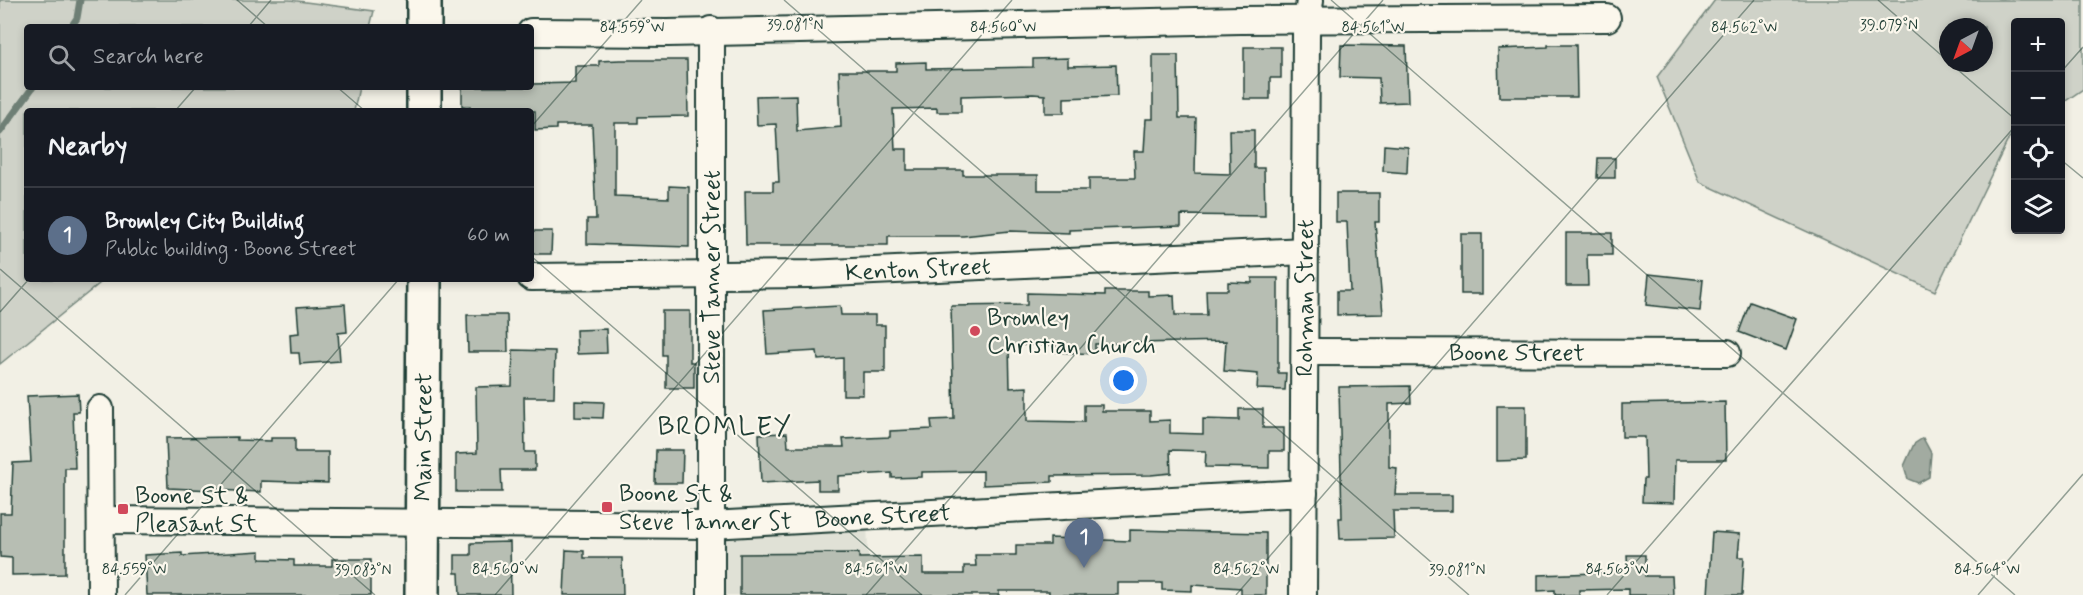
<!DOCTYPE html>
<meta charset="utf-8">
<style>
body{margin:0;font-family:Mynerve,sans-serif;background:#20242c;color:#f1f3f6}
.controls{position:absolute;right:18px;top:18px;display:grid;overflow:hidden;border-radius:6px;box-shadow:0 3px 9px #0003}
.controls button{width:54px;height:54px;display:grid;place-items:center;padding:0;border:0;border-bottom:2px solid #363941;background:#171b24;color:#f1f3f6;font:30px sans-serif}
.compass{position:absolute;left:1939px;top:18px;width:54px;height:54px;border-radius:50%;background:#171b24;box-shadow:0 3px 9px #0003;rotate:221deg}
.you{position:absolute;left:1124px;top:381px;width:21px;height:21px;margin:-15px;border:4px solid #fff;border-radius:50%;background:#1a73e8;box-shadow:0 0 0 9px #1a73e833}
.badge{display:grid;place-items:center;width:39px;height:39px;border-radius:50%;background:#0b8043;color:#fff;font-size:20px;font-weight:700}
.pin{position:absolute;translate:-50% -50px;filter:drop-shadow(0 2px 3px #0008)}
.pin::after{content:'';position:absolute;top:32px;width:21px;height:18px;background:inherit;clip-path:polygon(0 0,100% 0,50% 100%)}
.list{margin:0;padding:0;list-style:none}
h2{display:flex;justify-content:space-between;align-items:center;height:78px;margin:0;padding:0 24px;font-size:26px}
h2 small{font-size:20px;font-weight:400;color:#9ea1a6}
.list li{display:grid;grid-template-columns:39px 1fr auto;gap:18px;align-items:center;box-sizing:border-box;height:96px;padding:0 24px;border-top:2px solid #363941}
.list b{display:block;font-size:22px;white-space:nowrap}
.list p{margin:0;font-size:20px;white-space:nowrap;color:#9ea1a6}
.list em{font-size:20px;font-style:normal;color:#9ea1a6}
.icon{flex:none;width:33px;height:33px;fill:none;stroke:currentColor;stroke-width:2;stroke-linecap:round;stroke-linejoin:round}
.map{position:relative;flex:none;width:2083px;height:595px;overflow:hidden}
.search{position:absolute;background:#171b24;box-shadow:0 3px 9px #0003;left:24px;top:24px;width:510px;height:66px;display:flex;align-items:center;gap:15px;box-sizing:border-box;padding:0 21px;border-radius:6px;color:#9ea1a6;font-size:22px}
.panel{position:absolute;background:#171b24;box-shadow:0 3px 9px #0003;left:24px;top:108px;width:510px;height:174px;border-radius:6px}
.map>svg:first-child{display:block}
.built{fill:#e0e1d6}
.green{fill:#cfd2c8;stroke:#77887e;stroke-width:1.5;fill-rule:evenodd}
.water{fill:#a2aba1;stroke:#6e7f75;stroke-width:1.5}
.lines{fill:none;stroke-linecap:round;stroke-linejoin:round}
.stream{stroke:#6e7f75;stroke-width:7}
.building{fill:#b7beb3;stroke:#1f3d34;stroke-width:1.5}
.street-casing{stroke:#1f3d34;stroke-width:30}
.secondary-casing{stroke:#1f3d34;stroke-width:38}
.street{stroke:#fbf7ec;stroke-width:26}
.secondary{stroke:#fbf7ec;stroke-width:33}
.ticks{fill:none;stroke:#1f3d34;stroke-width:1.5;stroke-opacity:0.45}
.poi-dot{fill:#d1495b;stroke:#fbf7ec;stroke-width:2}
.labels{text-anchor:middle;stroke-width:4.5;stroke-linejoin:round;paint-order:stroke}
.street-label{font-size:24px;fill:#1f3d34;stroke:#fbf7ec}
.poi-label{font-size:24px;fill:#1f3d34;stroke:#fbf7ec;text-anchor:start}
.quarter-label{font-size:27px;letter-spacing:1.5px;fill:#1f3d34;stroke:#fbf7ec}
.ticks-label{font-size:15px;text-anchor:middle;fill:#1f3d34;stroke:#fbf7ec;stroke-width:4.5;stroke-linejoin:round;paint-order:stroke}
</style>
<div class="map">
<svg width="2083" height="595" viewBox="0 0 2083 595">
<rect width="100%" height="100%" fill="#f2f0e5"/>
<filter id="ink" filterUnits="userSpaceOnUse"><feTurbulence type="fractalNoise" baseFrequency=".0167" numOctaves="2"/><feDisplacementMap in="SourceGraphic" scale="12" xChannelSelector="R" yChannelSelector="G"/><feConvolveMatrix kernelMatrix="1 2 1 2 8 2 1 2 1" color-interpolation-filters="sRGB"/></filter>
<g filter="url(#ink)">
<path class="built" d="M867,516L869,595H711L710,525Z"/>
<g class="green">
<path d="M0,0H290L374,11L370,27H27V87H359L354,111H27V279H105L0,364Z"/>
<path d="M1715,0H2083V89L2061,104L2060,22H2016L2015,133L2009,138L1935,291L1700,182L1657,77ZM1948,27H1984V63H1948Z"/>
</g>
<path class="water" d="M1923,438L1931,453L1929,477L1918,483L1908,479L1904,466L1914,444Z"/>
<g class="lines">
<g class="stream">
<path d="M71,27L77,18L80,0"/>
<path d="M0,132L33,87"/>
</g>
</g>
<g class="building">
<path d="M1341,45L1406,46L1408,102L1380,103L1379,78L1340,77Z"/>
<path d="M1548,45H1576L1577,97H1499L1498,49L1548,47Z"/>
<path d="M1244,47H1281V78H1270V99H1244Z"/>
<path d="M1153,55H1178L1179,118H1196L1195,173L1230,174L1229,130H1254V168H1264L1265,216L1181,215V226L1069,230V233L1010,231L963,236H888V245H746L745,191H773V182H779L776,124L757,125L756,96L796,95L797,131L841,127L839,71H896V63L926,62V69L1033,67V59L1068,58V66L1116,65L1117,96L1064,98V113H1045V95L1033,94L961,96V112H937V108L893,109L895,149H907V170H963V175H1038V190H1089V178H1135L1134,151H1144L1146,119H1153Z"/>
<path d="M620,60H687L688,116L638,117V123H615V196L669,198V186L689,187V247L587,244V219H596L592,125H556V129L535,130V111H470V106H462V87H531V84L575,83V66H599V61Z"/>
<path d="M1384,145L1408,147L1407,173L1383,171Z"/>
<path d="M1598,158H1615V178H1597Z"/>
<path d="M1336,193H1379V222H1375L1383,314L1337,315V291H1350L1347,222H1336Z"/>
<path d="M533,231H552L551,254H533Z"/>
<path d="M1566,233H1612V255H1587L1588,286H1566Z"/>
<rect x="1461" y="234" width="21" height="60"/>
<path d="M1649,274L1703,280L1700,311L1646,305Z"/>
<path d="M1252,278H1278V373H1286L1285,390L1257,389L1258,374L1224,371L1226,341L1095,344V354L1056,352V345H1009L1010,388L1027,387V421L1084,422V405H1102V411H1150V421L1170,420V433L1203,434V419L1239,420V409H1263V428H1284V451H1269V468L1205,467L1206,451L1170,450L1171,473L1151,475L1052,476V482L983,485V471L922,472V477L892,478V473L838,476V490H818V480L761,483L759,434L787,433L788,447H844L843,439L890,437V431L932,429L931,420L954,419L951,306L1027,305V293L1105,295V291H1148V296L1174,295L1175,315H1207L1206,290H1228V282L1252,283Z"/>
<path d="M1750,302L1797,319L1786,350L1739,332Z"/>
<path d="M345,304L347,332L338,333L340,361L300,364L299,353H291L290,334L299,333L297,307Z"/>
<path d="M840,306L841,315H875V325H885V372H863V395H843V358L818,360L817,351L767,354L764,310Z"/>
<path d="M662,311H690V362H694V388H666V355H662Z"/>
<path d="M467,315H507L508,352H468Z"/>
<path d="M606,329L607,353L577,354L576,330Z"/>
<path d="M513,350L555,351L554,397H524L525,452H535V470H501L502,492H456V454L477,453L476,387L512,386Z"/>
<path d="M1410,386L1411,403L1389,404V467L1397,468L1395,495H1452V511H1393L1394,538L1340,539L1339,518H1342L1339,387Z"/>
<path d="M78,394L79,412H73L75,468H65V574L12,575V558L0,557V513H11L13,463L31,462L27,396Z"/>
<path d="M575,401L604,402L603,418L575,417Z"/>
<path d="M1725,402L1726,460H1675L1674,503L1642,502L1643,479H1646L1645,437H1622V404Z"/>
<path d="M1497,406H1526V460L1497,461Z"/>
<path d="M237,437V440L271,441V438H295V452H328V483L261,481V492L168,488L166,438Z"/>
<path d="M656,450H683L682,483H655Z"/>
<path d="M1130,530L1266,533V595H1241V588L1226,587L1192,585V591L1162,590V583H1118V595H1049V591H999V595H740V554L859,553V558L923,557V574H964V566H976L975,555H1016V545H1050V538L1130,541Z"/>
<path d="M1712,532L1740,534L1738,557H1744L1742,595H1708Z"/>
<path d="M510,542L511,595H460L459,573H455V555H471V543Z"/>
<path d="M566,550L584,551V558H622L623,595H564Z"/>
<path d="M260,551V559L294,560V566H332V559H371V595H147L145,555L182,553V556Z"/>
<path d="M1627,555H1645V576H1672L1673,595H1628V589L1579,590V595H1555V590L1538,591V575L1628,572Z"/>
</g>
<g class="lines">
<defs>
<g id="street">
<path d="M531,32L668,33L1240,20L1607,18"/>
<path id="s1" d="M531,277L809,274L1305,251"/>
<path id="s2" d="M1305,352L1727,353"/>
<path d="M100,409L101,595"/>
<path id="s3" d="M101,520L710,525L1304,493"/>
<path d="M711,595V30"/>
<path id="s4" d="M1303,595L1306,33L1310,0"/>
</g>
<g id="secondary">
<path d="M424,27V0"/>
<path d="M424,111V87"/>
<path id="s5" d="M422,595L424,279"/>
</g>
</defs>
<use href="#street" class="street-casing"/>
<use href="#secondary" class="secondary-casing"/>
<use href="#street" class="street"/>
<use href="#secondary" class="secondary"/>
</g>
</g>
<path class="ticks" d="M237,0L268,27M784,0L1469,595M1331,0L2015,595M1878,0L1948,61M248,27L271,0M1950,63L2016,120M2060,73L2083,47M337,87L365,111M175,111L196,87M531,127L642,0M2060,159L2083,178M531,256L922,595M0,269L375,595M0,312L29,279M125,595L399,279M495,595L1012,0M866,595L1383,0M1236,595L1754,0M1607,595L2016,125M1978,595L2083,474"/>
<g class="poi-dot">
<circle cx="975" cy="331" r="6"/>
<rect x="601" y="501" width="12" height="12" rx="3"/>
<rect x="117" y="503" width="12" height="12" rx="3"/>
</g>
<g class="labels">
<g class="street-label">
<text dy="8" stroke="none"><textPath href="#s1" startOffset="387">Kenton Street</textPath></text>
<text transform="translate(711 277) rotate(-90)" y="8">Steve Tanner Street</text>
<text dy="8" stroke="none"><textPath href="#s4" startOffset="297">Rohman Street</textPath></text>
<text dy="8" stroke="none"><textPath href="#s2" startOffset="212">Boone Street</textPath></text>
<text dy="8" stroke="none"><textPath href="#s5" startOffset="158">Main Street</textPath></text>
<text dy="8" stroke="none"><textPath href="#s3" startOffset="782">Boone Street</textPath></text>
</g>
<g class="poi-label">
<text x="987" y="325">Bromley<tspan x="987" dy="28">Christian Church</tspan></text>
<text x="619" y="501">Boone St &amp;<tspan x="619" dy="28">Steve Tanner St</tspan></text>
<text x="135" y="503">Boone St &amp;<tspan x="135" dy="28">Pleasant St</tspan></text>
</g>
<g class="quarter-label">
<text x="725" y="435">BROMLEY</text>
</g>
</g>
<g class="ticks-label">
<text x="795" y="30">39.081°N</text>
<text x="1889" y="30">39.079°N</text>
<text x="632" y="32">84.559°W</text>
<text x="1003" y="32">84.560°W</text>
<text x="1373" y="32">84.561°W</text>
<text x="1744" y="32">84.562°W</text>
<text x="134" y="574">84.559°W</text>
<text x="505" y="574">84.560°W</text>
<text x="876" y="574">84.561°W</text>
<text x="1246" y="574">84.562°W</text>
<text x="1617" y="574">84.563°W</text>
<text x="1987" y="574">84.564°W</text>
<text x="363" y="575">39.083°N</text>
<text x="1457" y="575">39.081°N</text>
</g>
</svg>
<div class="controls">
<button>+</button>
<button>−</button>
<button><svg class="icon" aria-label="locate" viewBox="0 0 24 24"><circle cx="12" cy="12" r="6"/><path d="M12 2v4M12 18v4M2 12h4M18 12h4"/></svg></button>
<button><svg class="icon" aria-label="layers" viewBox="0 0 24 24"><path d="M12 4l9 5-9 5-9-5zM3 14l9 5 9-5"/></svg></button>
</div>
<svg class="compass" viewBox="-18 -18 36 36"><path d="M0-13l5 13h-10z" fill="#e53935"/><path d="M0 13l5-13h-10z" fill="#9ea1a6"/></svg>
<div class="you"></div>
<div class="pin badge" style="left:1084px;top:568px;background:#5c6f8a">1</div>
<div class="search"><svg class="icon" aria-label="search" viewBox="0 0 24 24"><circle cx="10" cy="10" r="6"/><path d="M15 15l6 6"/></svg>Search here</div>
<section class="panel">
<h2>Nearby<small></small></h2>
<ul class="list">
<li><span class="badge" style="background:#5c6f8a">1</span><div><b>Bromley City Building</b><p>Public building · Boone Street</p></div><em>60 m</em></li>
</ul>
</section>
</div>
